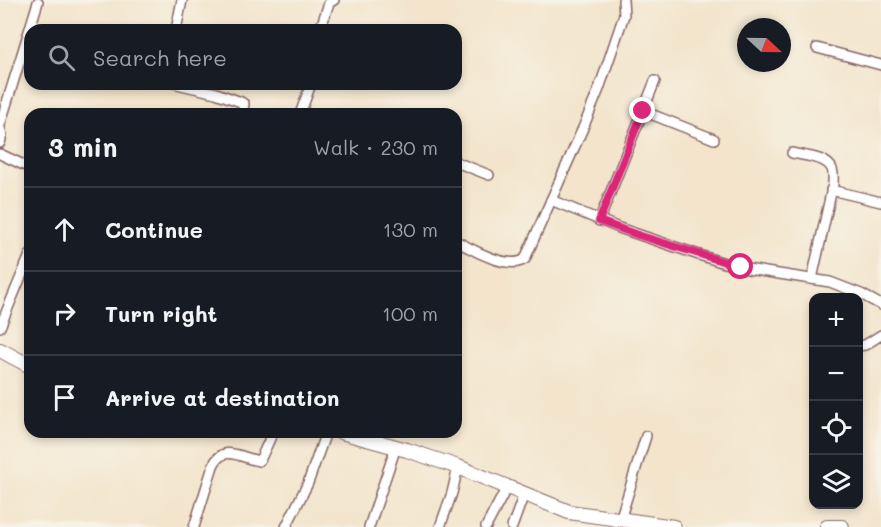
<!DOCTYPE html>
<meta charset="utf-8">
<style>
body{margin:0;font-family:Mali,sans-serif;background:#242831;color:#f1f3f6}
.controls{position:absolute;right:18px;bottom:18px;display:grid;overflow:hidden;border-radius:12px;box-shadow:0 3px 9px #0003}
.controls button{width:54px;height:54px;display:grid;place-items:center;padding:0;border:0;border-bottom:2px solid #363941;background:#171b24;color:#f1f3f6;font:30px sans-serif}
.compass{position:absolute;left:737px;top:18px;width:54px;height:54px;border-radius:50%;background:#171b24;box-shadow:0 3px 9px #0003;rotate:112deg}
.stop{position:absolute;width:18px;height:18px;margin:-14px;border:4px solid #db2777;border-radius:50%;background:#fff}
.stop.end{background:#db2777;border-color:#fff;box-shadow:0 2px 6px #0008}
.list{margin:0;padding:0;list-style:none}
h2{display:flex;justify-content:space-between;align-items:center;height:78px;margin:0;padding:0 24px;font-size:26px}
h2 small{font-size:20px;font-weight:400;color:#9ea1a6}
.list li{display:grid;grid-template-columns:39px 1fr auto;gap:18px;align-items:center;box-sizing:border-box;height:84px;padding:0 24px;border-top:2px solid #363941}
.list b{display:block;font-size:22px;white-space:nowrap}
.list em{font-size:20px;font-style:normal;color:#9ea1a6}
.icon{flex:none;width:33px;height:33px;fill:none;stroke:currentColor;stroke-width:2;stroke-linecap:round;stroke-linejoin:round}
.map{position:relative;flex:none;width:881px;height:527px;overflow:hidden}
.search{position:absolute;background:#171b24;box-shadow:0 3px 9px #0003;left:24px;top:24px;width:438px;height:66px;display:flex;align-items:center;gap:15px;box-sizing:border-box;padding:0 21px;border-radius:18px;color:#9ea1a6;font-size:22px}
.panel{position:absolute;background:#171b24;box-shadow:0 3px 9px #0003;left:24px;top:108px;width:438px;height:330px;border-radius:18px}
.map>svg:first-child{display:block}
.lines{fill:none;stroke-linecap:round;stroke-linejoin:round}
.street-casing{stroke:#856463;stroke-width:12}
.secondary-casing{stroke:#856463;stroke-width:16}
.street{stroke:#fff;stroke-width:9}
.secondary{stroke:#fff;stroke-width:14}
.route{stroke:#db2777;stroke-width:8}
</style>
<div class="map">
<svg width="881" height="527" viewBox="0 0 881 527">
<rect width="100%" height="100%" fill="#f7f3e8"/>
<filter id="ink" filterUnits="userSpaceOnUse"><feTurbulence type="fractalNoise" baseFrequency=".0167" numOctaves="2"/><feDisplacementMap in="SourceGraphic" scale="12" xChannelSelector="R" yChannelSelector="G"/><feConvolveMatrix kernelMatrix="1 2 1 2 8 2 1 2 1" color-interpolation-filters="sRGB"/></filter>
<filter id="wash" filterUnits="userSpaceOnUse"><feTurbulence type="fractalNoise" baseFrequency=".008" numOctaves="4" result="noise"/><feDisplacementMap in="SourceGraphic" scale="24" xChannelSelector="R" yChannelSelector="G"/><feGaussianBlur stdDeviation="1.35" result="paint"/><feColorMatrix in="noise" values="0 0 0 0 0 0 0 0 0 0 0 0 0 0 0 0 0 1.4 0 .05"/><feComposite in="paint" operator="in"/></filter>
<g filter="url(#wash)">
<rect width="100%" height="100%" fill="#f3e4cb"/>
</g>
<g filter="url(#ink)">
<g class="lines">
<defs>
<g id="street">
<path d="M176,30L182,0"/>
<path d="M320,30L329,3L334,0"/>
<path d="M817,48L881,65"/>
<path d="M177,84L216,93L241,102L244,104L242,114"/>
<path d="M643,111L714,139"/>
<path d="M300,114L311,84"/>
<path d="M0,125L38,2"/>
<path d="M0,128L2,135L0,143"/>
<path d="M792,153C804,156 827,157 832,169C834,174 833,179 833,184L812,279"/>
<path d="M0,154L30,168"/>
<path d="M456,162L489,175"/>
<path d="M831,190L881,202"/>
<path d="M551,200L619,228L699,255L741,268L830,282L861,294L881,305"/>
<path d="M599,221L655,81"/>
<path d="M456,241C471,249 509,271 525,259L583,128L599,89L624,15L623,0"/>
<path d="M0,327L30,255"/>
<path d="M858,346L865,345L881,335"/>
<path d="M620,520L646,436"/>
<path d="M194,527L213,466C223,443 241,458 259,461L261,458L273,432"/>
<path d="M286,527L308,483L326,432"/>
<path d="M369,527L396,447"/>
<path d="M440,527L452,493L458,467"/>
<path d="M486,527L507,487"/>
<path d="M512,527L524,494"/>
</g>
<g id="secondary">
<path d="M0,350L30,366"/>
<path d="M341,432L407,450L458,467L569,512L674,527"/>
<path d="M827,527H842"/>
</g>
</defs>
<use href="#street" class="street-casing"/>
<use href="#secondary" class="secondary-casing"/>
<use href="#street" class="street"/>
<use href="#secondary" class="secondary"/>
</g>
</g>
<g class="lines" filter="url(#ink)">
<path class="route" d="M643,111L599,221L638,235L741,267"/>
</g>
</svg>
<div class="controls">
<button>+</button>
<button>−</button>
<button><svg class="icon" aria-label="locate" viewBox="0 0 24 24"><circle cx="12" cy="12" r="6"/><path d="M12 2v4M12 18v4M2 12h4M18 12h4"/></svg></button>
<button><svg class="icon" aria-label="layers" viewBox="0 0 24 24"><path d="M12 4l9 5-9 5-9-5zM3 14l9 5 9-5"/></svg></button>
</div>
<svg class="compass" viewBox="-18 -18 36 36"><path d="M0-13l5 13h-10z" fill="#e53935"/><path d="M0 13l5-13h-10z" fill="#9ea1a6"/></svg>
<div class="stop" style="left:741px;top:267px"></div>
<div class="stop end" style="left:643px;top:111px"></div>
<div class="search"><svg class="icon" aria-label="search" viewBox="0 0 24 24"><circle cx="10" cy="10" r="6"/><path d="M15 15l6 6"/></svg>Search here</div>
<section class="panel">
<h2>3 min<small>Walk · 230 m</small></h2>
<ul class="list">
<li><svg class="icon" aria-label="ahead" viewBox="0 0 24 24"><path d="M12 20V5M6 11l6-6 6 6"/></svg><div><b>Continue</b></div><em>130 m</em></li>
<li><svg class="icon" aria-label="right" viewBox="0 0 24 24"><path d="M7 20v-9h11M14 6l5 5-5 5"/></svg><div><b>Turn right</b></div><em>100 m</em></li>
<li><svg class="icon" aria-label="arrive" viewBox="0 0 24 24"><path d="M6 21V4h12l-3 4 3 4H6"/></svg><div><b>Arrive at destination</b></div></li>
</ul>
</section>
</div>
